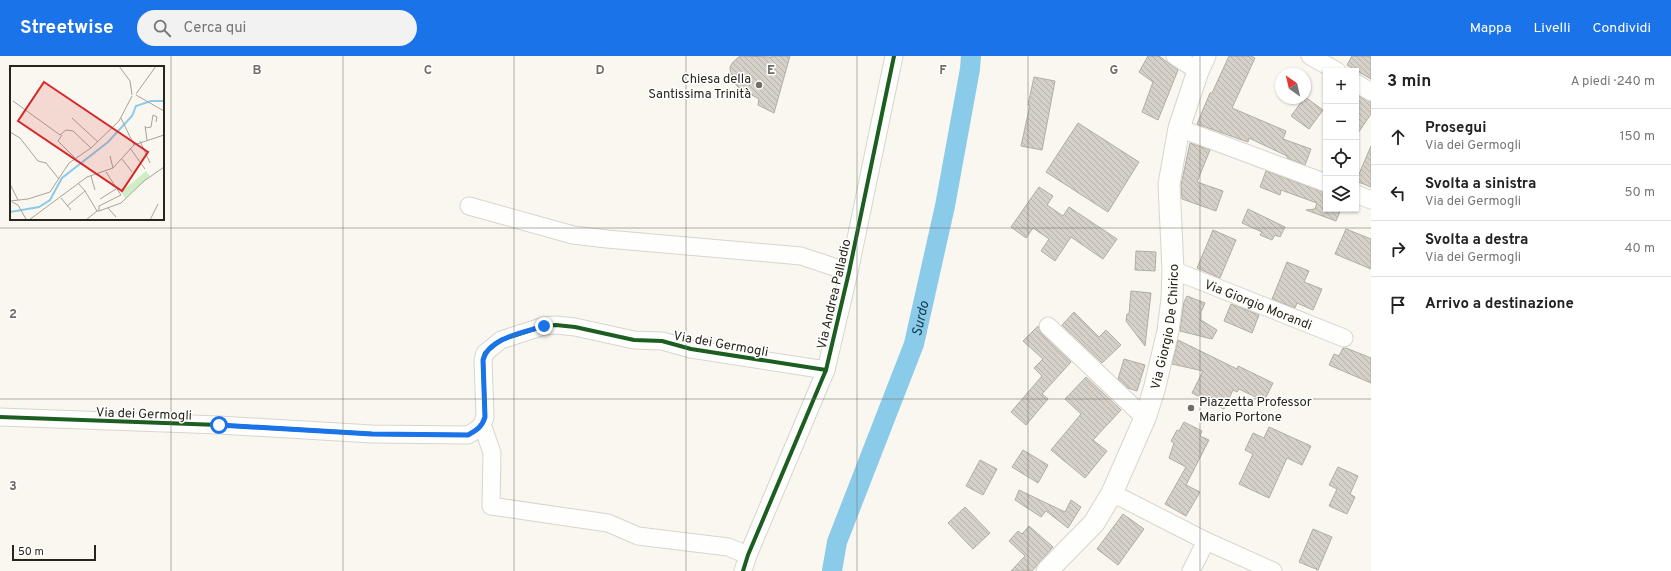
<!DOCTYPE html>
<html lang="it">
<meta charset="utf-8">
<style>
body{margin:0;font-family:Overpass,sans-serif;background:#f2f2f2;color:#222}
.controls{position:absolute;right:12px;top:12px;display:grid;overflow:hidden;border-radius:0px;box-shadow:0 1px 3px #0004}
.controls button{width:36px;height:36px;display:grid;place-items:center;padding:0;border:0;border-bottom:1px solid #e0e0e0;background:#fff;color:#222;font:20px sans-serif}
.compass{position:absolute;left:1275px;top:12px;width:36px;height:36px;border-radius:50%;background:#fff;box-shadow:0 1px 3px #0004;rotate:326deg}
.scale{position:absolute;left:12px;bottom:10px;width:84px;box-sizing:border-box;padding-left:4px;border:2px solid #29251a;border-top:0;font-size:11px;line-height:14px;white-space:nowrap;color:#29251a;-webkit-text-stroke:3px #fff;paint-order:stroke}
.stop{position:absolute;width:12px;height:12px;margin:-9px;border:3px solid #1a73e8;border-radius:50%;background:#fff}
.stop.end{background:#1a73e8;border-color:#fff;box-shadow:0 1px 4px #0008}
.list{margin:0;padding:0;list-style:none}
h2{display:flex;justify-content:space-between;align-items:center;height:52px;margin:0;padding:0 16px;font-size:17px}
h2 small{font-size:13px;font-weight:400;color:#767676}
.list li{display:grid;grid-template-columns:26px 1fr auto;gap:12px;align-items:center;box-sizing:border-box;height:56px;padding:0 16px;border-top:1px solid #e0e0e0}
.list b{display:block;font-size:15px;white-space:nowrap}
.list p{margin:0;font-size:13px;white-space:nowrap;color:#767676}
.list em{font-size:13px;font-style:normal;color:#767676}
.icon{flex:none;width:22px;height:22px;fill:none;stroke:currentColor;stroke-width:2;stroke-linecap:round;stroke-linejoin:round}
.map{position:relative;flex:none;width:1371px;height:515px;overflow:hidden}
header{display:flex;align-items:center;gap:24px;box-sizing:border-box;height:56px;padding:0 20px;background:#1a73e8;color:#fff}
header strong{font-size:19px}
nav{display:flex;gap:22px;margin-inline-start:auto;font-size:14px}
.search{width:280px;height:36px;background:#f2f2f2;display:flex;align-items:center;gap:10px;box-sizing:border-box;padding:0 14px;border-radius:22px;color:#767676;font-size:15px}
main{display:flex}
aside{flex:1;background:#fff}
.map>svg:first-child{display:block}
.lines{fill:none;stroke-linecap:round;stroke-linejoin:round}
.river{stroke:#8bcbea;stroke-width:20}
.building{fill:url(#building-back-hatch);stroke:#b0ada5}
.minor-casing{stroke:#d8d5cc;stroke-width:19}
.major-casing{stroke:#d8d5cc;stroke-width:23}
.minor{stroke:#fefefd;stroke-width:17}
.major{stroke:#fefefd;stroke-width:21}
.cycleway-casing{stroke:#fff;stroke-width:6}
.cycleway{stroke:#1b5e20;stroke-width:4}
.route{stroke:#1a73e8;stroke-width:5}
.grid{fill:none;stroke:#726e65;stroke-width:1;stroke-opacity:0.55}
.poi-dot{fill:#726e65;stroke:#fff;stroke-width:1.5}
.labels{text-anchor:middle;stroke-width:3;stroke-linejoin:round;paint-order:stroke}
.poi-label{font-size:13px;fill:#29251a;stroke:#fff;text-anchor:end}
.street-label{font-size:13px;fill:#29251a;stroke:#fff}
.water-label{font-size:14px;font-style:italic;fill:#10394d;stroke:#fff}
.inset-river{fill:none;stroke:#8bcbea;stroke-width:2}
.inset-road{fill:none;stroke:#a6a39a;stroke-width:1}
.view{fill:#d62828;fill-opacity:0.15;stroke:#d62828;stroke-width:2}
.inset-edge{fill:none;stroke:#29251a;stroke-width:2}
.grid-label{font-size:13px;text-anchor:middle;font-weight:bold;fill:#726e65;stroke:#fff;stroke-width:3;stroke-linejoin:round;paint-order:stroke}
</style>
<header>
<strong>Streetwise</strong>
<div class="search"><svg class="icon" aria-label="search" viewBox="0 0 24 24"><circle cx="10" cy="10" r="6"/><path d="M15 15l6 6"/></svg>Cerca qui</div>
<nav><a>Mappa</a><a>Livelli</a><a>Condividi</a></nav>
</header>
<main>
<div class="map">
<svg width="1371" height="515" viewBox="0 0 1371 515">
<defs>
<pattern id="building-back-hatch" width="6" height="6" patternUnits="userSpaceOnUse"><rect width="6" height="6" fill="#d5d1c8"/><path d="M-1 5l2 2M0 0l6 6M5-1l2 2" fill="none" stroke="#b7b3ab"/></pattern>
</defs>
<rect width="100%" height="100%" fill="#faf7f0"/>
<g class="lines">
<path class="river" id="s1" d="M832,515L837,486L914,288L945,150L970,13L971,0"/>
</g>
<g class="building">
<path d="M740,0L772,1V0H790L774,57L758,49L759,43L738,31L731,23L730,11L733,6Z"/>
<path d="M1148,0H1159L1178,14L1158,64L1142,56L1153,26L1139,16Z"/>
<path d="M1229,0H1251L1255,2L1232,52L1286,75L1283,83L1311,93L1305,109L1287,102V100L1249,82L1248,86L1197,68L1210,37H1212Z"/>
<path d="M1352,0H1371V23L1347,9Z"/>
<path d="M1034,21L1055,25L1042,94L1021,90L1030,49H1028Z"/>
<path d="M1356,39L1371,46V58L1356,80Z"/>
<path d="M1305,41L1323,54L1309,73L1291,60Z"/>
<path d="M1078,67L1139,106L1108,156L1046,116Z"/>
<path d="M1190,87L1210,94L1197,126L1223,135L1216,155L1182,143L1181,129Z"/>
<path d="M1371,90V131L1356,125Z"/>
<path d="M1266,115L1326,137V153H1341L1336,165L1306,154L1315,153L1317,147L1281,134L1280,139L1260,131Z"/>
<path d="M1039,131L1053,140L1047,149L1063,160L1069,151L1117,183L1103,203L1071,181L1055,205L1041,195L1049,183L1033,172L1026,182L1011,171Z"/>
<path d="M1248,153L1285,171L1280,181L1275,179L1272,184L1260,179L1262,176L1242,167Z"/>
<path d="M1346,173L1371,183V213L1335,198Z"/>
<path d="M1213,174L1236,184L1220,222L1197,212Z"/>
<path d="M1136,195L1156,196L1155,215L1135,214Z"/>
<path d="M1287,206L1309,215L1304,226L1322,233L1313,254L1297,247L1295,252L1272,243Z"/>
<path d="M1131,235L1151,237L1145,290L1126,265L1127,258H1129Z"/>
<path d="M1187,240L1205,247L1201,256V264L1217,274L1212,283L1180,275L1184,246Z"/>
<path d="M1231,248L1259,259L1252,277L1224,265Z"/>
<path d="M1074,256L1099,281L1106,274L1121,289L1102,307L1062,269Z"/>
<path d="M1038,270L1041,277L1071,306L1042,338L1048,343L1026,369L1011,356L1042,320L1034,312L1043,303L1023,285Z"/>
<path d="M1178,284L1237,313L1238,310L1273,327L1264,345L1239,333L1237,336L1233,334L1224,353L1192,337L1203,315L1172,308Z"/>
<path d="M1343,292H1346L1371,302V327L1329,309L1334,298L1339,300Z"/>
<path d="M1124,303L1145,309L1137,335L1128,332L1118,323Z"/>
<path d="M1086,321L1121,354L1093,384L1107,395L1085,422L1051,394L1081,358L1065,343Z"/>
<path d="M1184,366L1202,375L1200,380L1209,384L1186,429L1200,436L1186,460L1165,448L1186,411L1169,402L1174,387L1171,385L1177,374L1179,375Z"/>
<path d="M1269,371L1311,390L1302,409L1287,402L1269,442L1239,428L1253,398L1245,394L1253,377L1264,382Z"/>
<path d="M1023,394L1048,409L1038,427L1012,411Z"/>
<path d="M980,404L997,413L983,439L966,430Z"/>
<path d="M1338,411L1358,420L1350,438L1355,441L1347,458L1329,450L1337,433L1329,429Z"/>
<path d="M1019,434L1065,456L1071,444L1081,451L1068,472L1046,455L1041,461L1015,444Z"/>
<path d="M965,451L990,477L973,493L948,467Z"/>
<path d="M1123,458L1144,473L1118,509L1097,493Z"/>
<path d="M1029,470L1053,491L1032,515H1011L1025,500L1009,485L1018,475L1022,478Z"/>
<path d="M1313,473L1332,481L1318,514L1299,506Z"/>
</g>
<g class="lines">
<defs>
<g id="minor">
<path d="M1175,0L1198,15"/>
<path d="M1310,0L1337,15"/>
<path d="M1356,27L1371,36"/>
<path d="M1179,72L1326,127"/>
<path d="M1356,138L1371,144"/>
<path d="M469,150L573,179L607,183L801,200L849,216"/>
<path id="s2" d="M1173,214L1344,282"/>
<path d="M1048,270L1145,362"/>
<path d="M0,361L219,369L372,378L468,379C477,374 482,371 485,361L483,304L485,297L501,284L544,270L556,269L575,271L634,284L662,285L691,293L826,314"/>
<path d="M482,368L492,397L491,450L608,467L638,480L728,491L748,499"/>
<path d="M1112,437L1206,485L1273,515"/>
<path d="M743,515L748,499L826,314L849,216L894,0"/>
<path d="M1191,515L1206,485"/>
</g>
<g id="major">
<path id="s3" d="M1047,515L1094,467L1112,437L1145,362L1154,334L1168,275L1172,243L1173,214L1169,128L1179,72L1198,15L1205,0"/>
</g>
</defs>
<use href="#minor" class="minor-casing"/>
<use href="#major" class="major-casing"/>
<use href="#minor" class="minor"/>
<use href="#major" class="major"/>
<defs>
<g id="cycleway">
<path d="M0,361L219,369L372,378L468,379C477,374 482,371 485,361L483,304L485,297L501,284L544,270L556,269L575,271L634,284L662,285L691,293L826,314"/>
<path d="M743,515L748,499L826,314L849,216L894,0"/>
</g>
</defs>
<use href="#cycleway" class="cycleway-casing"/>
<use href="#cycleway" class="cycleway"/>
</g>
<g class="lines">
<path class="route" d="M219,369L372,378L468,379C477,374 482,371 485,361L483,304C488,282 525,276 544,270"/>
</g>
<path class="grid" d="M171,0V515M343,0V515M514,0V515M686,0V515M857,0V515M1028,0V515M1200,0V515M0,172H1371M0,343H1371"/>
<g class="poi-dot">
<circle cx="759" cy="29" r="4"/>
<circle cx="1191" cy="352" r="4"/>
</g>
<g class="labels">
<g class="poi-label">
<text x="751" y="27">Chiesa della<tspan x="751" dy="15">Santissima Trinità</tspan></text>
<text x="1199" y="350" text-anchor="start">Piazzetta Professor<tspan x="1199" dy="15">Mario Portone</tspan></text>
</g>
<g class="street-label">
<text transform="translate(833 238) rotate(-77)" y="5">Via Andrea Palladio</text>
<text dy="5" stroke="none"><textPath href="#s2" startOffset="92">Via Giorgio Morandi</textPath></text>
<text dy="5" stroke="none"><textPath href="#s3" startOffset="278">Via Giorgio De Chirico</textPath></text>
<text transform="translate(721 287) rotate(10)" y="5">Via dei Germogli</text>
<text transform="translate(144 357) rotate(2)" y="5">Via dei Germogli</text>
</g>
<g class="water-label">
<text dy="5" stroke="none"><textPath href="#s1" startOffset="268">Surdo</textPath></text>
</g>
</g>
<g transform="translate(10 10)">
<rect width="154" height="154" fill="#faf7f0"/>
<path d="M136,105L140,110L115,132L111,126Z" fill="#d0edc5"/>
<path class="inset-river" d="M0,146L29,141L40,134L52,112L98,76L122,50L126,40L141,35H154"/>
<path class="inset-road" d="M109,0L120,15L122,29M126,28L146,0M126,29L154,45M3,35L50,69L56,64L63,65L81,82M62,52L88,76M111,52L124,79M135,60L137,74M135,62L141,61L143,49L147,51L146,56M0,66L10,72L28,95L36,97L49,113M52,69L48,75L65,92M130,75L140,97M120,82L135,103M100,90L103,102M112,93L122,106M81,110L85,124M0,118L8,134M75,125L87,145H89M51,132L61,144M90,133L106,123M0,135L18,133L40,126L59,97L81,82L109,55L122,30M2,136L8,139L16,153M57,140L75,125L68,117M98,142L106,151M89,145L111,137L134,115L154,101M89,145V140L111,129L96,106M19,154L77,111L103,102L124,79L154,69M76,154L87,145M140,154L148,138"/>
<path class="view" d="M34,16L138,86L112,125L8,55Z"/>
<rect width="154" height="154" class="inset-edge"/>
</g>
<g class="grid-label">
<text x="257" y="18">B</text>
<text x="428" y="18">C</text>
<text x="600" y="18">D</text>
<text x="771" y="18">E</text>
<text x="943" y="18">F</text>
<text x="1114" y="18">G</text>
<text x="13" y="262">2</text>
<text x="13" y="434">3</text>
</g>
</svg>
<div class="controls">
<button>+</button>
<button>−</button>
<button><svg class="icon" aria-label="locate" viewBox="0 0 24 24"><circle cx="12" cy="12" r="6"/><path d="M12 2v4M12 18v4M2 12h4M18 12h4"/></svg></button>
<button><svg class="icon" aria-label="layers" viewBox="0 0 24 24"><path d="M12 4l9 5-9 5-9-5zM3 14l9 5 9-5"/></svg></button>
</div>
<svg class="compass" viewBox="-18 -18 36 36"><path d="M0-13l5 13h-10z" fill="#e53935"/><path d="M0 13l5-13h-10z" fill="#767676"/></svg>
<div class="scale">50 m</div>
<div class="stop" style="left:219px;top:369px"></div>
<div class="stop end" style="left:544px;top:270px"></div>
</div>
<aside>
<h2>3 min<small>A piedi · 240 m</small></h2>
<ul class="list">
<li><svg class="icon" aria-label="ahead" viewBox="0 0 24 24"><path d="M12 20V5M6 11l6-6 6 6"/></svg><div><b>Prosegui</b><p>Via dei Germogli</p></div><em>150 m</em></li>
<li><svg class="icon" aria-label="left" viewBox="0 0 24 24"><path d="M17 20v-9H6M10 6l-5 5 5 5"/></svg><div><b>Svolta a sinistra</b><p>Via dei Germogli</p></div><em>50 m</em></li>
<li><svg class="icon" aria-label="right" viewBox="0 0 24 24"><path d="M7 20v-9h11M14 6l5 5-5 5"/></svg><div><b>Svolta a destra</b><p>Via dei Germogli</p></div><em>40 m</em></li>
<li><svg class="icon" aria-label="arrive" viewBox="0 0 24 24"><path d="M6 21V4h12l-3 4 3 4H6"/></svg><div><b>Arrivo a destinazione</b></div></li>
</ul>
</aside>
</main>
